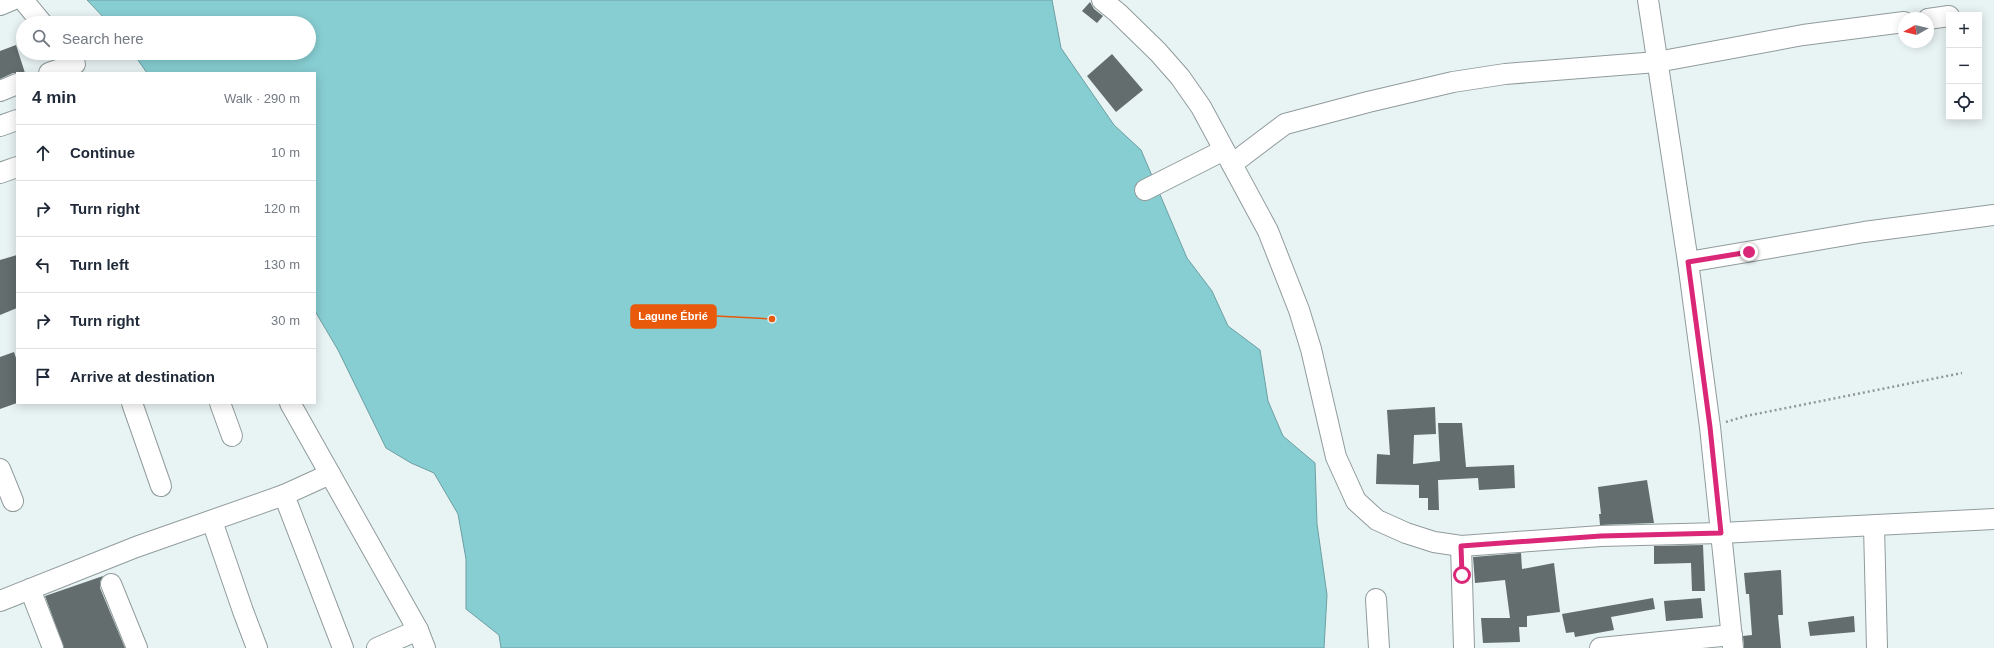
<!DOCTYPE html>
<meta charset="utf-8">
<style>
body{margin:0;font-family:Arial,sans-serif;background:#f6f6f7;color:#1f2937}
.controls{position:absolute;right:12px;top:12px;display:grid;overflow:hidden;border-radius:0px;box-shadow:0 2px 10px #0003}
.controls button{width:36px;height:36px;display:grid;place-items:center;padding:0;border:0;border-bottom:1px solid #e0e1e3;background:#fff;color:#1f2937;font:20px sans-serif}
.compass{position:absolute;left:1898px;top:12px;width:36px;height:36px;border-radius:50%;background:#fff;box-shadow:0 2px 10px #0003;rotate:262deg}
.stop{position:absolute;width:12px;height:12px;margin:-9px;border:3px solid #db2777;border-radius:50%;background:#fff}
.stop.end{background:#db2777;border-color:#fff;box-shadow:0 1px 4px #0008}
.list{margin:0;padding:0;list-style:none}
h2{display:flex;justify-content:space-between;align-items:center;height:52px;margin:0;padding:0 16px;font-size:17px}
h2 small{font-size:13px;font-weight:400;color:#747a83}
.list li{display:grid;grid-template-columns:26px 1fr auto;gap:12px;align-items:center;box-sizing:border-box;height:56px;padding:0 16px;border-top:1px solid #e0e1e3}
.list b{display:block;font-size:15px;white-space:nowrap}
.list em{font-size:13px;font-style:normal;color:#747a83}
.icon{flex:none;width:22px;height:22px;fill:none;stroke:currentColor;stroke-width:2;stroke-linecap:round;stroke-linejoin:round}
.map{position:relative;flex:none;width:1994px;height:648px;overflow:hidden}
.search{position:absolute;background:#fff;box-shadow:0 2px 10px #0003;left:16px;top:16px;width:300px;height:44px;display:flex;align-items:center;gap:10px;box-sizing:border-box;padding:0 14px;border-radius:22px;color:#747a83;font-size:15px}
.panel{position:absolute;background:#fff;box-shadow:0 2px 10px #0003;left:16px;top:72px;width:300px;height:332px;border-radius:0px}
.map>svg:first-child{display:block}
.water{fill:#87ced2;stroke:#6c9fa2}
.building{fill:#636d6d}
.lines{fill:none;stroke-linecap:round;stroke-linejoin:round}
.minor-casing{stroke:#919b9c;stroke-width:22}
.path{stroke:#8f9798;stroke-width:2.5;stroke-dasharray:2 3;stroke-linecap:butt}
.minor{stroke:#fff;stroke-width:20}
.route{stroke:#db2777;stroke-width:5}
.leader{fill:none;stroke:#e8590c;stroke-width:1.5}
.callout-dot{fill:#e8590c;stroke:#e8f3f4;stroke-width:1.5}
.callout{fill:#e8590c;stroke:#e8590c;stroke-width:1.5}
.callout-label{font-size:11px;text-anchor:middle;font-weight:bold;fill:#fff}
</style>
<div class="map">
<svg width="1994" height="648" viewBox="0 0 1994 648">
<rect width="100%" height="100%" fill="#e8f3f4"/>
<path class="water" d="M87,0H1052L1061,48L1114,125L1141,150L1187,258L1212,291L1228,326L1260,350L1268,401L1283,436L1315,463L1317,524L1327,595L1324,648H501L499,635L466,609V559L458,514L434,473L411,463L386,448L338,350L315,311V73H147L133,53H309V23H109Z"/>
<g class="building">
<path d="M1090,2L1094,9L1103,16L1097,23L1082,11Z"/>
<path d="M16,45L25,73H13L0,79V51Z"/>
<path d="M1112,54L1143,90L1116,112L1087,76Z"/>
<path d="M17,255V308L0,315V260Z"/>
<path d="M14,352L17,361V403L0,409V357Z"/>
<path d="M1435,407L1436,434L1414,435L1413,464L1440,461L1438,423H1462L1466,467L1514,465L1515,488L1479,490L1478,478L1438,480L1439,510H1428V498H1419V485L1376,484L1377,454L1390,455L1387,410Z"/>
<path d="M1647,480L1654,523L1600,525L1599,514H1601L1598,487Z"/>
<path d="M1703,545L1705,591H1692L1691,563L1654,564V546Z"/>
<path d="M1521,553L1522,569L1554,563L1560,612L1527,616V627H1519L1520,642L1483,643L1481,618H1510L1505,580L1475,583L1473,557Z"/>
<path d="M1781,570L1783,615H1778L1781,648H1744L1743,636L1752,635L1749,594H1746L1744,573Z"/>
<path d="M103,576L100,582V588L125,648H64L45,596Z"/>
<path d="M1653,598L1655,609L1611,617L1614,630L1575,637L1574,632L1566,633L1562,614Z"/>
<path d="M1701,598L1703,618L1666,621L1664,601Z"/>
<path d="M1854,616L1855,632L1810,636L1808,622Z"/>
</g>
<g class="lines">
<defs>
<g id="minor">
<path d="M23,0L42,23"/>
<path d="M1102,0L1118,13L1158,52L1180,77L1201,107L1268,231L1299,310L1311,349L1336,457L1356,501L1377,520L1406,533L1434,542L1461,546L1601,536L1721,533L1994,519"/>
<path d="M1648,0L1688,262L1710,427L1733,648"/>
<path d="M0,5L12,0"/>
<path d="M1928,19L1949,16"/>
<path d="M49,73L75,64"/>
<path d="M0,91L17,84"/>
<path d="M0,126L17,120"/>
<path d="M1232,164L1285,124L1368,102L1453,82L1505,74L1657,62L1803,35L1904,22"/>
<path d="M0,173L17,167"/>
<path d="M1145,190L1224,150"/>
<path d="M1688,262L1864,232L1994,215"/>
<path d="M132,403L161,486"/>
<path d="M220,403L232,436"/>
<path d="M290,403L418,630L425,648"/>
<path d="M0,469L13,501"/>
<path d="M330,474L284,495L343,648"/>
<path d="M212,521L243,611L257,648"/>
<path d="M1874,526L1877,648"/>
<path d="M1461,546L1464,648"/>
<path d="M111,584L137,648"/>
<path d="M30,589L53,648"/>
<path d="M1376,599L1379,648"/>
<path d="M0,601L136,547L284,495"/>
<path d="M377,648L418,630"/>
<path d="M1600,648L1732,635"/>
</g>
</defs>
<use href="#minor" class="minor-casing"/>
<path class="path" d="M1726,422L1746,416L1962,373"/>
<use href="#minor" class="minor"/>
</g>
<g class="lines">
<path class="route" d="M1462,575L1461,546L1601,536L1721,533L1710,427L1688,262L1749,252"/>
</g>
<path class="leader" d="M772 319L716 316"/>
<circle class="callout-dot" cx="772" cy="319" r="4"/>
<rect class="callout" x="631" y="305" width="85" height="23" rx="4"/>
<g class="callout-label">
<text x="673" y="320">Lagune Ébrié</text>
</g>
</svg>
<div class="controls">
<button>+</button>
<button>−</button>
<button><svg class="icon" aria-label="locate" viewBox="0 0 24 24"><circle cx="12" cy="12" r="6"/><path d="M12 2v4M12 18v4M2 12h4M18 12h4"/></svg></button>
</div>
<svg class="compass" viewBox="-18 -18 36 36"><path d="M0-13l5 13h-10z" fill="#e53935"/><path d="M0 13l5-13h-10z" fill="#747a83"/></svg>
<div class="stop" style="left:1462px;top:575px"></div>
<div class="stop end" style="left:1749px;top:252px"></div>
<div class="search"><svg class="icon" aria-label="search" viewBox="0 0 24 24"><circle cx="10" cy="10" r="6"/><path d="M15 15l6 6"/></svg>Search here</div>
<section class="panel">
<h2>4 min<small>Walk · 290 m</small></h2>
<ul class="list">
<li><svg class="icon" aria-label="ahead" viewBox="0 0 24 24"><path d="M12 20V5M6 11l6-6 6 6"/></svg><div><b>Continue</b></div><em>10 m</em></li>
<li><svg class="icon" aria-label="right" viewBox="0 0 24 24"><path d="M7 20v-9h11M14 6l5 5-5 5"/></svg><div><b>Turn right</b></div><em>120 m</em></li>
<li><svg class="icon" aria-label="left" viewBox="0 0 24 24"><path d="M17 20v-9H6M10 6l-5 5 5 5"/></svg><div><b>Turn left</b></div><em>130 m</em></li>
<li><svg class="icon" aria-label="right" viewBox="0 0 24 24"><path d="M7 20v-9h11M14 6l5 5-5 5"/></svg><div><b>Turn right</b></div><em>30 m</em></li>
<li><svg class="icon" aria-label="arrive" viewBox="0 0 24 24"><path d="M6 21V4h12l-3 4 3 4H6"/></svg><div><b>Arrive at destination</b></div></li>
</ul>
</section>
</div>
